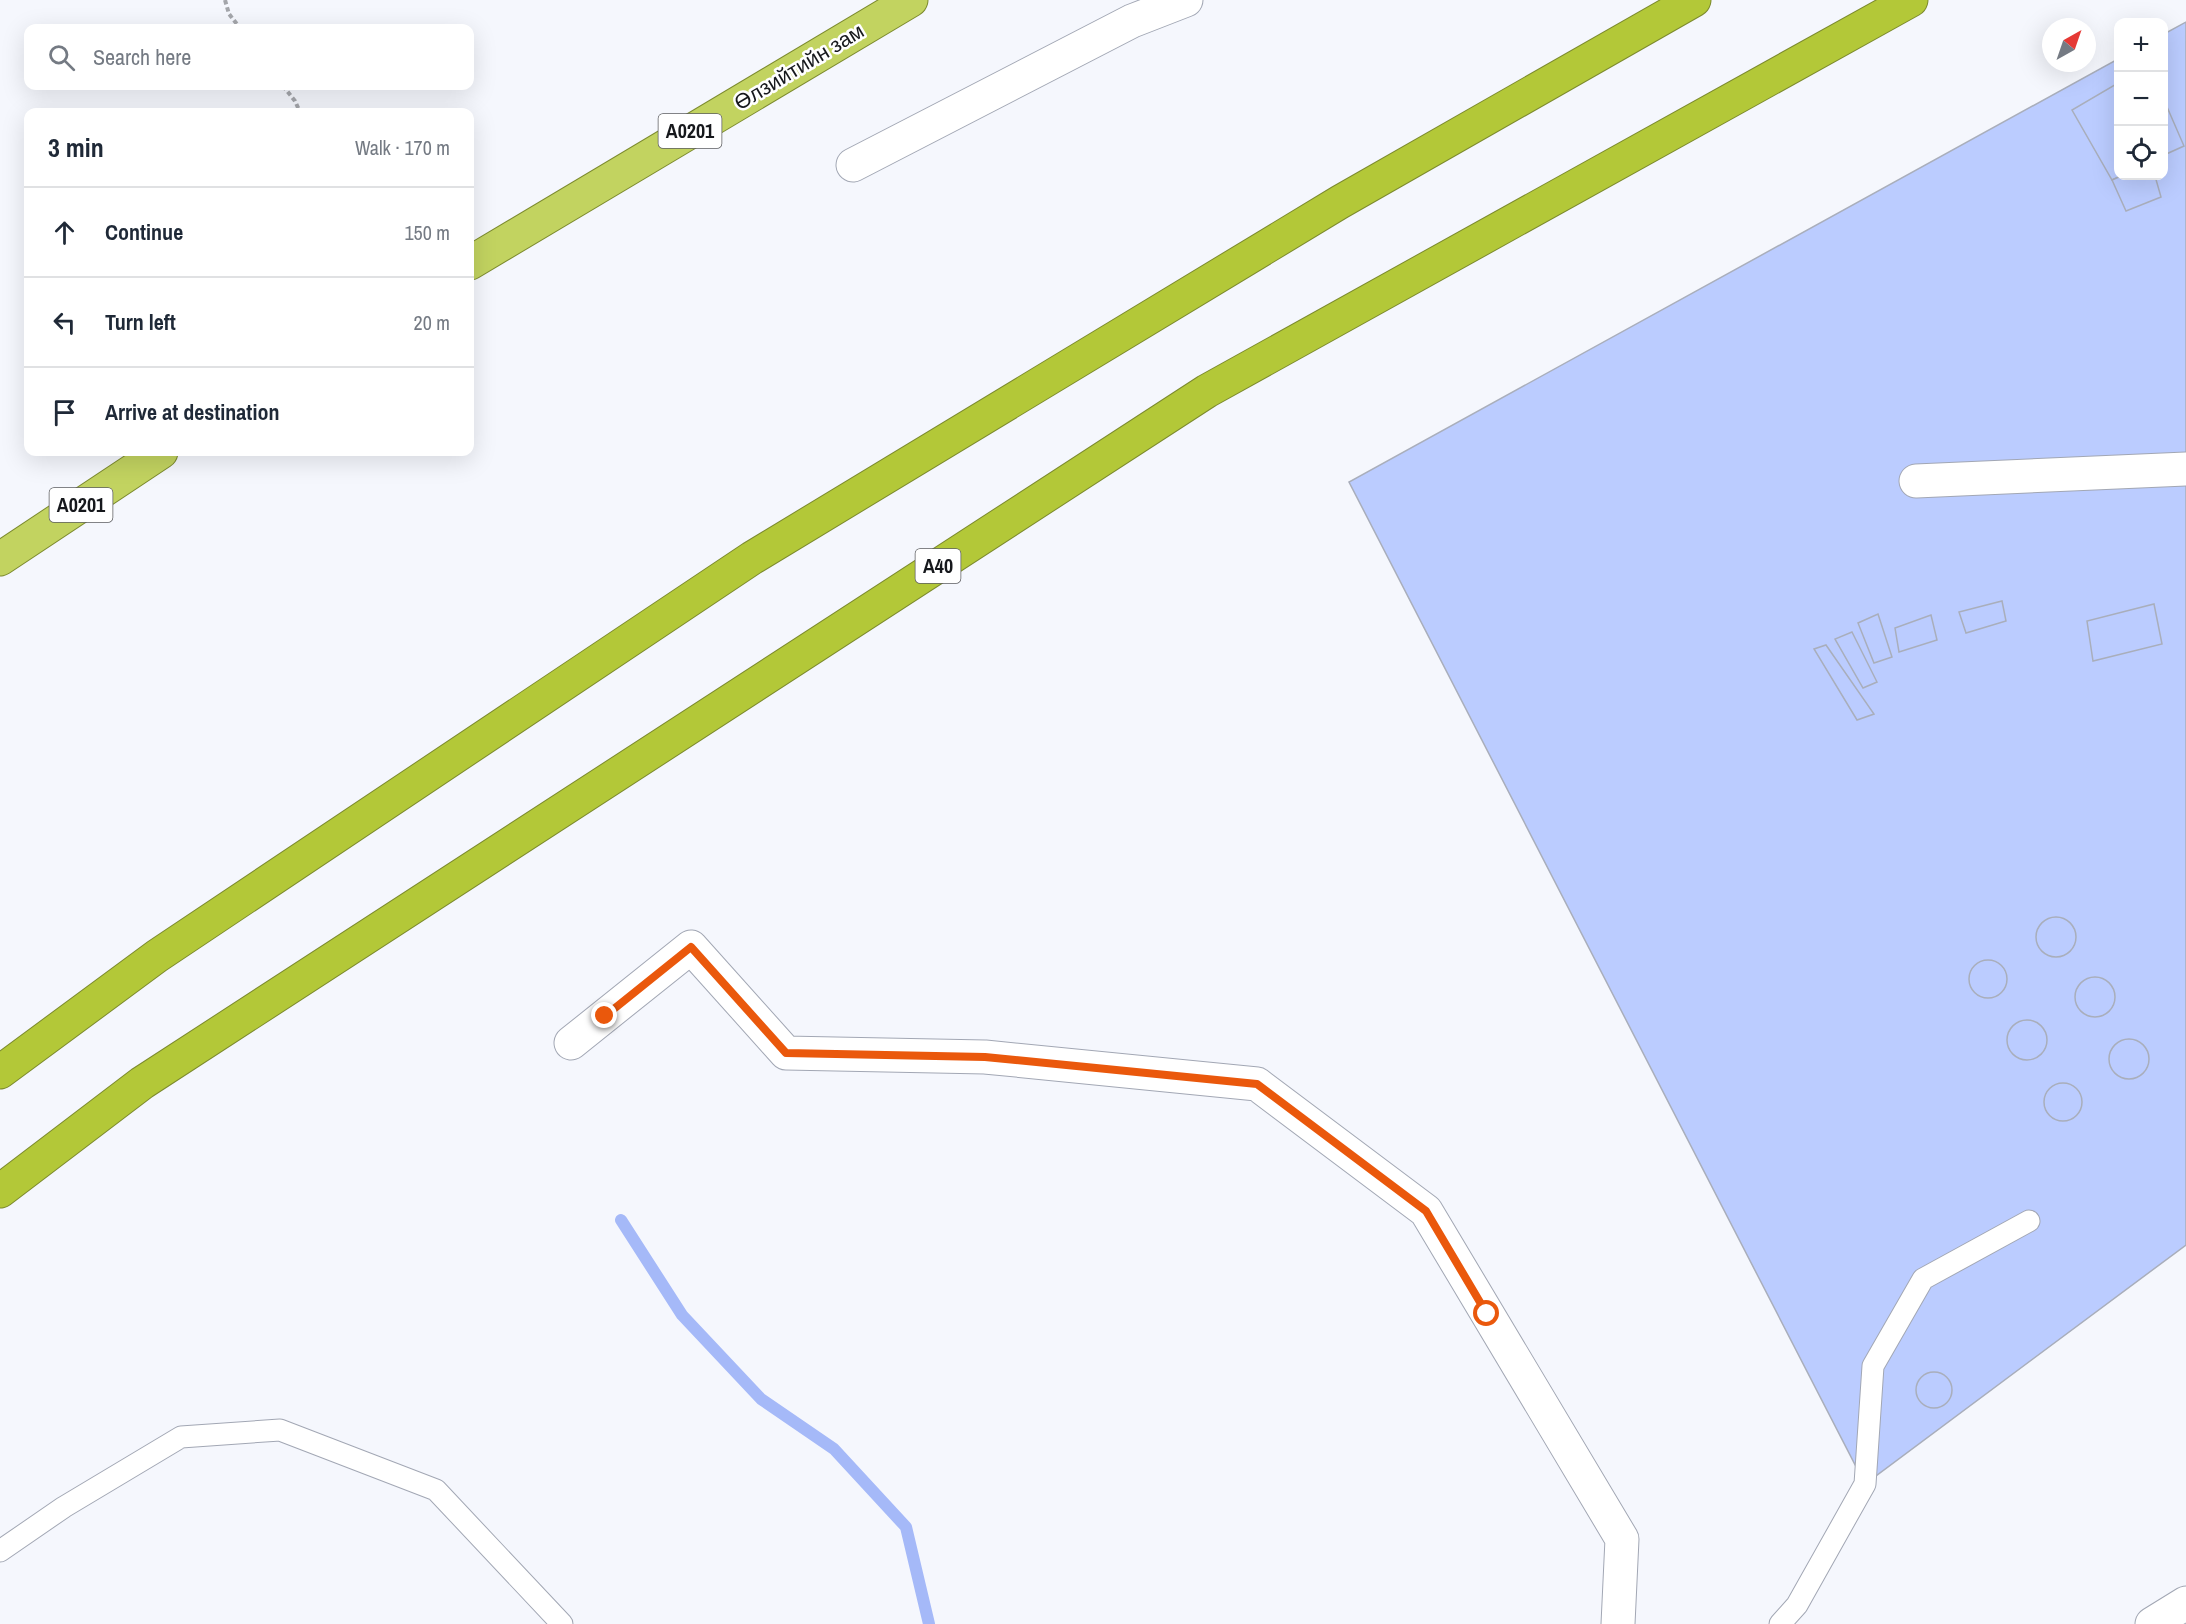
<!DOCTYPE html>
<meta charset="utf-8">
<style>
body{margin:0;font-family:"Archivo Narrow",sans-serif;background:#f2f2f3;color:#1f2937}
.controls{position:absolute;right:18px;top:18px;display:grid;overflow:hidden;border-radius:12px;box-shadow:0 6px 24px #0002}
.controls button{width:54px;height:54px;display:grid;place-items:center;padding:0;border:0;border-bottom:2px solid #e0e1e3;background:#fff;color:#1f2937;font:30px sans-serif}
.compass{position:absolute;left:2042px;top:18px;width:54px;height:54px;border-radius:50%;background:#fff;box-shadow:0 6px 24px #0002;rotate:40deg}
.stop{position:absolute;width:18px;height:18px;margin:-14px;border:4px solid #ea580c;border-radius:50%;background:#fff}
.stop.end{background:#ea580c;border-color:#fff;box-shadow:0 2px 6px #0008}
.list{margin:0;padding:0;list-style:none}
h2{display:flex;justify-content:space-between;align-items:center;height:78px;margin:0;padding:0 24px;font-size:26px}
h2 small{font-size:20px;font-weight:400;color:#747a83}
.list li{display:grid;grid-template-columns:39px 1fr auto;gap:18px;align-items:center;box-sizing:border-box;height:90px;padding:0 24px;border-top:2px solid #e0e1e3}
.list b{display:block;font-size:22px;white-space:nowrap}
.list em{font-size:20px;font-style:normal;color:#747a83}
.icon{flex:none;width:33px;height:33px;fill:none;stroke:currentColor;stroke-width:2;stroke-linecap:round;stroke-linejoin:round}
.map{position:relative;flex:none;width:2186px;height:1624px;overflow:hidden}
.search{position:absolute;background:#fff;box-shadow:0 6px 24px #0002;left:24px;top:24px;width:450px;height:66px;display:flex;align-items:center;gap:15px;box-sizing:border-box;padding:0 21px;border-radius:12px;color:#747a83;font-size:22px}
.panel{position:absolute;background:#fff;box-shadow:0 6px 24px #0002;left:24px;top:108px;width:450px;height:348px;border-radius:12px}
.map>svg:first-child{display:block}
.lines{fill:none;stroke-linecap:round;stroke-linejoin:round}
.stream{stroke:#a5b9f8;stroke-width:12}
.building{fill:#bcf;stroke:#a9aebb;stroke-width:1.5}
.service-casing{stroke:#a2a7b4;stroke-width:23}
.minor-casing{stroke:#a2a7b4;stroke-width:35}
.trunk-casing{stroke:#7c8a2e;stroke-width:35}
.motorway-casing{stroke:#7c8a2e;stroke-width:35}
.path{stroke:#a4a6ab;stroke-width:4;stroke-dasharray:4.5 3;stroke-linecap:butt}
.service{stroke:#fff;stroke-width:21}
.minor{stroke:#fff;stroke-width:33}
.trunk{stroke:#c2d360;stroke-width:33}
.motorway{stroke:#b3c838;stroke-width:33}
.route{stroke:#ea580c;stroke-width:8}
.labels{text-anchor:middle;stroke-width:5;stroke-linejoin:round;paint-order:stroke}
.shield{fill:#fff;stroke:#5c5d60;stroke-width:1.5}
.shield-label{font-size:20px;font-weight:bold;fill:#16181c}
.street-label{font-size:21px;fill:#16181c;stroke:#fff}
</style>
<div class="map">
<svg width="2186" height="1624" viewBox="0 0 2186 1624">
<rect width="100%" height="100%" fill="#f5f7fd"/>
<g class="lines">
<path class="stream" d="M621,1220L682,1315L761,1399L834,1449L906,1527L929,1624"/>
</g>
<g class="building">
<path d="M2186,22V1245L1865,1484L1349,482L2118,59V176H2164V34Z"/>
<path d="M2118,83V176H2121L2112,180L2072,110Z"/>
<path d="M2164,100L2184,146L2164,155Z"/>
<path d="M2121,176H2155L2161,197L2126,211L2112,180Z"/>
<path d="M2002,601L2006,621L1966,633L1959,612Z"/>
<path d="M2154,604L2162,644L2093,661L2087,621Z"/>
<path d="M1878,614L1892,657L1874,663L1858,623Z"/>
<path d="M1931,615L1937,640L1899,652L1895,628Z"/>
<path d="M1852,632L1877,682L1863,688L1835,639Z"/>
<path d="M1826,645L1874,714L1857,720L1814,649Z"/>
<circle cx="2056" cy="937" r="20"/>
<circle cx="1988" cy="979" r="19"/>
<circle cx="2095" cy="997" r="20"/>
<circle cx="2027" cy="1040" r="20"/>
<circle cx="2129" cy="1059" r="20"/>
<circle cx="2063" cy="1102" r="19"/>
<circle cx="1934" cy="1390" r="18"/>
</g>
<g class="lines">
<defs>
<g id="service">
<path d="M0,1551L64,1507L181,1437L280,1430L436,1490L562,1624"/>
<path d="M1780,1624L1797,1605L1865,1484L1873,1366L1923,1279L2029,1221"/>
</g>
<g id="minor">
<path d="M853,165L1132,21L1186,0"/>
<path d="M1916,481L2186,469"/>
<path d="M571,1043L691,947L786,1053L985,1057L1257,1084L1426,1211L1622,1539L1618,1624"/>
<path d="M2152,1624L2186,1603"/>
</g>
<g id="trunk">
<path d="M470,263L911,0"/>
<path d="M0,559L161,452"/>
</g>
<g id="motorway">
<path d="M0,1072L157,956L752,558L1340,202L1694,0"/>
<path d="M0,1191L142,1083L1207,391L1911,0"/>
</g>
</defs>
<use href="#service" class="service-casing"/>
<use href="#minor" class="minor-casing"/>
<use href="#trunk" class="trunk-casing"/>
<use href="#motorway" class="motorway-casing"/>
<g class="path">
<path d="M225,0L229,14L240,28"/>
<path d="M283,86L295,101L300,112"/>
</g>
<use href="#service" class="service"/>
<use href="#minor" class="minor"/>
<use href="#trunk" class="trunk"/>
<use href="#motorway" class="motorway"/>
</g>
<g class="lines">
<path class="route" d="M605,1016L691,947L786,1053L985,1057L1257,1084L1426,1211L1487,1314"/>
</g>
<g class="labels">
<g class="shield">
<rect x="658.5" y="114" width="63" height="34" rx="4.5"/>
<rect x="49.5" y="488" width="63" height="34" rx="4.5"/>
<rect x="915.5" y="549" width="45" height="34" rx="4.5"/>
</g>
<g class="shield-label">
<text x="690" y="138">A0201</text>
<text x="81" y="512">A0201</text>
<text x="938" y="573">A40</text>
</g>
<g class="street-label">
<text transform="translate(799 67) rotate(-31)" y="7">Өлзийтийн зам</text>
</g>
</g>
</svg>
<div class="controls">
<button>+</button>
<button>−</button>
<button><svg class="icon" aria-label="locate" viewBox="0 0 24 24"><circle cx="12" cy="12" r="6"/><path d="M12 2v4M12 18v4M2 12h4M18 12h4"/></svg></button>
</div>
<svg class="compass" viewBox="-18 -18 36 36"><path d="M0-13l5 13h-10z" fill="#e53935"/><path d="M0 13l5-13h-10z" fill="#747a83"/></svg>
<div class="stop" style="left:1487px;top:1314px"></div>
<div class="stop end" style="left:605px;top:1016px"></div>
<div class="search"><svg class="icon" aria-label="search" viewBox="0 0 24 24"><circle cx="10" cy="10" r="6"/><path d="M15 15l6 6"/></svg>Search here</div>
<section class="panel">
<h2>3 min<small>Walk · 170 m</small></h2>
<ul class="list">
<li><svg class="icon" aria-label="ahead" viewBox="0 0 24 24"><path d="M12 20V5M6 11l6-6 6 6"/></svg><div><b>Continue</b></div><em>150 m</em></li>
<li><svg class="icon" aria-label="left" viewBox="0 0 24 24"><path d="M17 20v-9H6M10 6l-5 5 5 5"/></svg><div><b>Turn left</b></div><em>20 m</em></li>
<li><svg class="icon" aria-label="arrive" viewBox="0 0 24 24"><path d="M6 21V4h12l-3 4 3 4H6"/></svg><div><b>Arrive at destination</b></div></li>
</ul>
</section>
</div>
